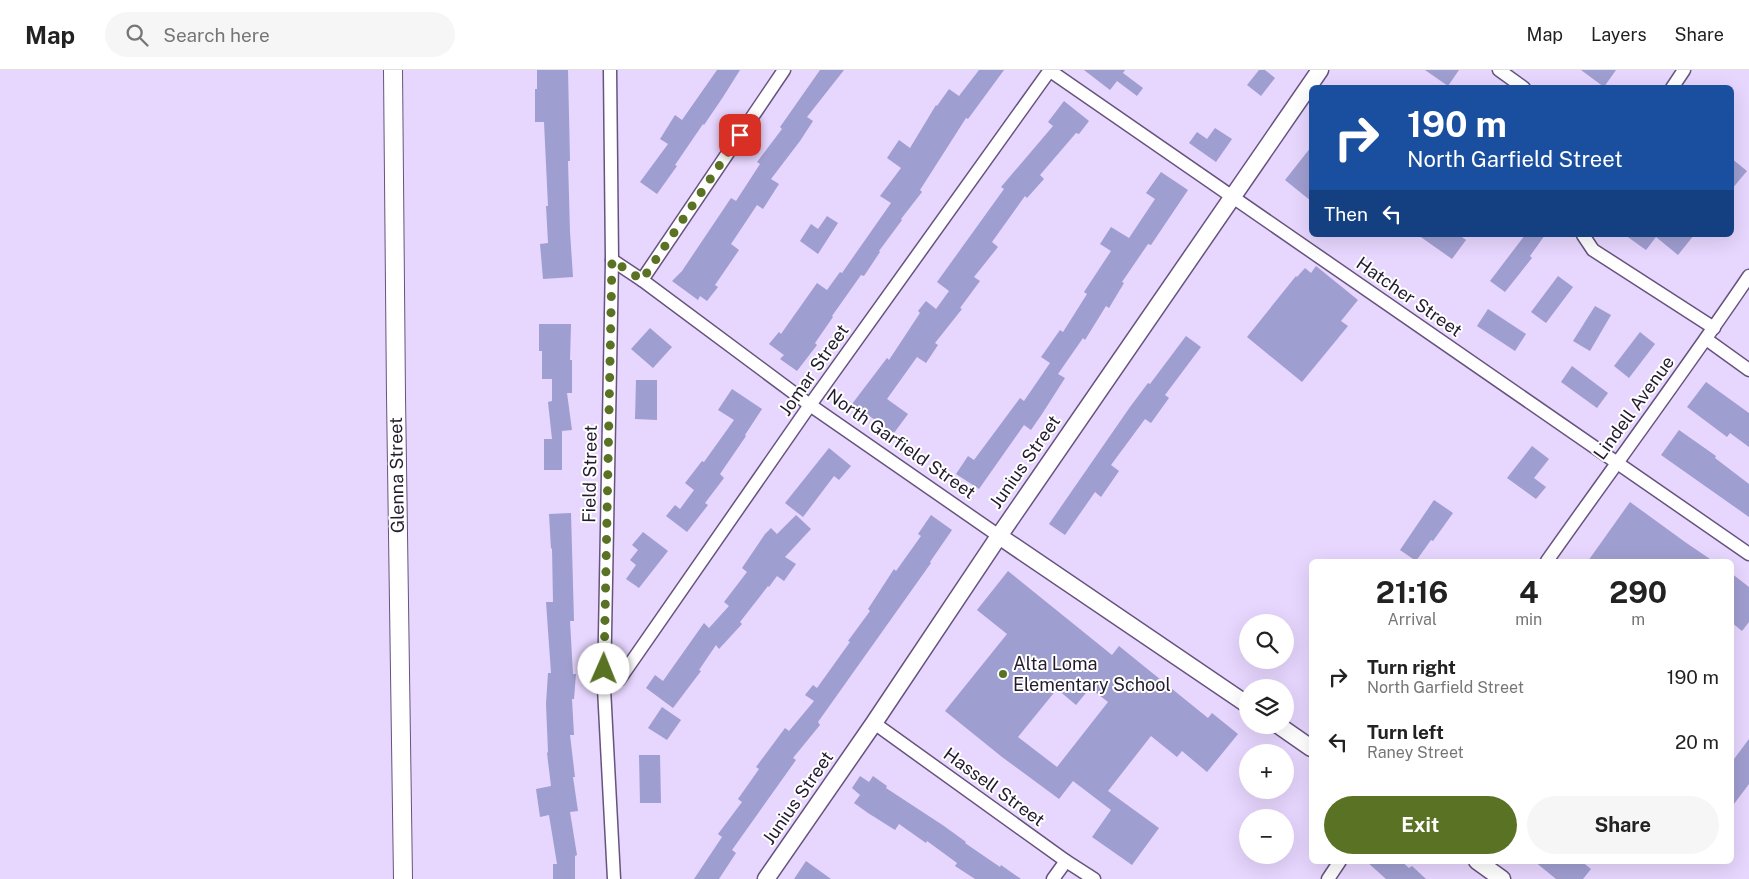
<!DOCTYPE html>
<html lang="en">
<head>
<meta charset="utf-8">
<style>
	:root { --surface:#fff; --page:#f6f6f6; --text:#222; --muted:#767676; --line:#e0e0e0; --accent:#597223 }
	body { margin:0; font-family:"Public Sans",sans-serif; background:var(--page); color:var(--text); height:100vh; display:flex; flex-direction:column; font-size:19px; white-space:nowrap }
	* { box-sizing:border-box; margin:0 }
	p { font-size:16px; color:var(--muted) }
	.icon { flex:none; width:28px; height:28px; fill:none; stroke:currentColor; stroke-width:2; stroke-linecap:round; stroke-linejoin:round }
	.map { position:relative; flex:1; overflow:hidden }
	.sheet { position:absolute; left:1309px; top:489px; width:425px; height:305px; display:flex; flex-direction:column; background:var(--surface); border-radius:8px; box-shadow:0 5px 20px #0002 }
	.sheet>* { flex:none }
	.hud { position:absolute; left:1309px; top:15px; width:425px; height:152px; border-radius:8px; box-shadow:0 5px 20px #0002; background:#1a4fa0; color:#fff; overflow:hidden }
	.buttons { position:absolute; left:1239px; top:544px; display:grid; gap:10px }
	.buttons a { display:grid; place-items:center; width:55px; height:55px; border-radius:50%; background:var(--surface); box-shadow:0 5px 20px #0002; font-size:25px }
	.pin { position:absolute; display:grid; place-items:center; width:42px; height:42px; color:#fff; margin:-21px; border-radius:10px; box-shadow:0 2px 8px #0006 }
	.me { position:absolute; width:55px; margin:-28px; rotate:1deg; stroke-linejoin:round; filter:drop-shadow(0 0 4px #0008) }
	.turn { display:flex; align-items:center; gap:18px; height:105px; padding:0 15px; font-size:22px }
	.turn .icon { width:65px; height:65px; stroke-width:2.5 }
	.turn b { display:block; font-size:35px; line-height:42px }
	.then { display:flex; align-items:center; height:48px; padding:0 15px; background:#0003; gap:10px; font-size:19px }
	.eta { display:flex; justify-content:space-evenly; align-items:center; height:85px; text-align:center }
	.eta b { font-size:30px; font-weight:700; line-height:35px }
	.primary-button { display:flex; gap:10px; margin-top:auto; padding:10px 15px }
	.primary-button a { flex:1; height:58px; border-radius:30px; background:var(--accent); color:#fff; font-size:20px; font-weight:700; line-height:58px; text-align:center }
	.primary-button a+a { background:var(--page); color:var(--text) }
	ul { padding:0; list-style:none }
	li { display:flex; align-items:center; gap:15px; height:65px; padding:0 15px }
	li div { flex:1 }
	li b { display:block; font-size:19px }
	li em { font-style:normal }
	header { display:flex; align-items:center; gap:30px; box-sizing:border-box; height:70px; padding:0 25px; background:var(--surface); border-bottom:1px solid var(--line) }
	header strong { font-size:24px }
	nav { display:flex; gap:28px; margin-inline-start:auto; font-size:18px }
	.search { width:350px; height:45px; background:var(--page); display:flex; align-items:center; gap:12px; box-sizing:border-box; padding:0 18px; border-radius:28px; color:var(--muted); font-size:19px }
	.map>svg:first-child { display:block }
	.building { fill:#9f9ed0; fill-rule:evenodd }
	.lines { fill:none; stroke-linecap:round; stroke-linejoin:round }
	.minor-casing { stroke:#67537f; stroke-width:15 }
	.tertiary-casing { stroke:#67537f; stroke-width:19 }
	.secondary-casing { stroke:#67537f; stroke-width:20 }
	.minor { stroke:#fff; stroke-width:12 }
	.tertiary { stroke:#fff; stroke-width:16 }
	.secondary { stroke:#fff; stroke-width:18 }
	.route { stroke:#597223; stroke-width:9; stroke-dasharray:0 16.2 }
	.poi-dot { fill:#597223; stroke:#fff; stroke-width:2 }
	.labels { text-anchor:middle; stroke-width:4; stroke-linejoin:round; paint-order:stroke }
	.street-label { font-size:18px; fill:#241c2e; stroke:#fff }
	.poi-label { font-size:18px; fill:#241c2e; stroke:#fff; text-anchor:start }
</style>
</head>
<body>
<header>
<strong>Map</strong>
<div class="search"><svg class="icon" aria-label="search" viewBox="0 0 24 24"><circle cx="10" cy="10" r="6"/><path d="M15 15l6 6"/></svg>Search here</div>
<nav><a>Map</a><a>Layers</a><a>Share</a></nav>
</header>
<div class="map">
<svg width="1749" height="809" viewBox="0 0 1749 809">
	<rect width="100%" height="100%" fill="#e7d6fe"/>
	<g class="building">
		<polygon points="537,0 568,0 570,91 568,91 570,162 573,207 543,209 540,174 548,173 546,136 548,136 544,52 535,52 535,19 537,19"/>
		<polygon points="717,0 740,0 723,27 704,55 703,54 675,95 677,96 657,124 640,112 668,74 660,69 675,45 682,50"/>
		<polygon points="820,0 844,0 807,47 813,51 800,71 771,109 779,114 763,139 757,135 731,174 739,180 715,215 718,217 707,231 700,226 698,230 672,211 682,201 731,128 736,131 760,94 757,92 782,59 780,57"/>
		<polygon points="979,0 1004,0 968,49 966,48 920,120 922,122 901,149 902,150 879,181 880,182 864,206 861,205 832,246 833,247 815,273 817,275 797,301 780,289 784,285 769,274 779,262 781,264 817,213 827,220 840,202 842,203 891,133 880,126 901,98 887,88 899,70 910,78 936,35 937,36 949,19 959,26"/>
		<polygon points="1084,0 1125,0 1123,3 1143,18 1137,26 1117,11 1110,20"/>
		<polygon points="1259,0 1265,0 1275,8 1261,26 1247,15"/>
		<polygon points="1425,0 1459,0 1448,16"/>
		<polygon points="1581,0 1616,0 1604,17"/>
		<polygon points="1064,31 1089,51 1079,64 1076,63 1040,105 1044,109 1027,128 1025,126 992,172 998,177 974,207 980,211 960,238 962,239 935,273 938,275 926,293 917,287 887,329 908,344 894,363 852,334 887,288 889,290 920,243 918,241 926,231 936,239 949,221 937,212 1004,119 1001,117 1053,56 1048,52"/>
		<polygon points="1215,58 1232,69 1216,92 1189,73 1197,62 1207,69"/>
		<polygon points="1311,77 1311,131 1285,110"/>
		<polygon points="1731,88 1747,101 1731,120"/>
		<polygon points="1161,102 1188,120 1151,175 1148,174 1122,212 1124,213 1109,238 1106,236 1085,270 1083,268 1058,304 1065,308 1042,344 1031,360 1024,355 979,419 956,404 968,386 974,390 1020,328 1024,331 1050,293 1041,287 1060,260 1063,262 1087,224 1084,222 1111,181 1100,174 1111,157 1129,168 1155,129 1146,123"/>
		<polygon points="827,146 838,153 818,184 800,171 811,154 818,159"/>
		<polygon points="1418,165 1459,165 1466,170 1452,189"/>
		<polygon points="1525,165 1545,165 1530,186 1532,188 1505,222 1490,211"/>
		<polygon points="1625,165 1694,165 1678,185 1656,167 1646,180"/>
		<polygon points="1316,196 1358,230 1341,251 1348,256 1302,312 1247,267 1296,206 1297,207 1305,198 1311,203"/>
		<polygon points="1558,206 1573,217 1546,253 1531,242"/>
		<polygon points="1595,236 1611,245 1590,281 1573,271"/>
		<polygon points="1488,239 1526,264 1515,281 1477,256"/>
		<polygon points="539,254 571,254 570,290 572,290 572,323 567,323 572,360 562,361 562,400 544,400 544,369 552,369 548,332 552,331 552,309 542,309 542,281 539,281"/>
		<polygon points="650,258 672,277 653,298 631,279"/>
		<polygon points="1640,262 1655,274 1629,308 1614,296"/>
		<polygon points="1186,266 1201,277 1165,325 1169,328 1151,353 1145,349 1111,395 1119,401 1101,427 1095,422 1065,465 1049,454 1130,337 1148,313 1150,314"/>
		<polygon points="1572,296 1608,323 1597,338 1561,312"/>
		<polygon points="636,310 657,310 657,350 635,349"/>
		<polygon points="1706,312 1749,343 1749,377 1730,363 1727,367 1687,337"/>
		<polygon points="732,319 762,339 745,365 746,366 720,404 724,408 705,433 708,435 687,462 666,446 675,435 680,439 694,420 685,413 702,391 704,392 734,350 718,340"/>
		<polygon points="1679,360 1716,386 1715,388 1749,414 1749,447 1661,385"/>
		<polygon points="1532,376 1549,389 1534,408 1546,417 1536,429 1507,408"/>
		<polygon points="829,378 851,396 839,410 834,406 803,447 785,433"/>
		<polygon points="1434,430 1453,443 1433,471 1431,470 1416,491 1400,480"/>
		<polygon points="1630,432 1685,472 1713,491 1588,491"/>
		<polygon points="571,443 574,551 570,551 573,604 576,604 574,629 572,629 574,665 570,665 575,707 573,707 578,741 570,742 577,785 575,786 575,809 553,809 553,794 557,794 549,745 540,747 536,719 551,716 547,683 548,682 546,634 548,603 551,603 546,532 553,532 552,478 551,479 549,444"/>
		<polygon points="796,445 811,459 785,487 796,494 784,511 777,506 769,517 768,516 740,552 742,554 719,579 716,575 699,600 701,601 673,638 646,618 655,605 663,611 704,553 709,558 729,536 724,532 747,502 742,498 765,464 771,458 777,464"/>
		<polygon points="931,445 952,460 930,492 931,493 818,652 820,655 793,688 796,690 732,780 736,783 719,809 694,809 722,767 718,764 742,732 738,729 759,699 756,697 785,658 789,661 814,631 805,625 813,615 817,618 850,572 848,571 870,541 868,539 894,499 896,501 921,466 918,464"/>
		<polygon points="643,462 668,481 639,518 626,509 636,495 630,490 638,480 632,475"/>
		<path d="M1008 501 1112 585 1119 576 1208 648 1212 643 1238 664 1207 702 1182 681 1177 687 1151 666 1108 721 1159 758 1132 795 1092 767 1111 740 1073 711 1059 729 1002 687 945 641 1007 564 977 540ZM1090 618 1108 632 1057 697 1018 667 1057 619 1076 635Z"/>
		<polygon points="1731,503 1749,517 1749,552 1742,561 1731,552"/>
		<polygon points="662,637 681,650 667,670 648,658"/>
		<polygon points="1749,669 1749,714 1731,738 1731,693"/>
		<polygon points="639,685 660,685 661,733 640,733"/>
		<polygon points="860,706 869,712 873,706 887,716 886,718 944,756 966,772 965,773 1000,797 1001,795 1021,809 975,809 955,796 957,793 927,771 926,773 899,754 895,760 868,743 854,733 860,725 852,718"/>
		<polygon points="806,791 831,809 794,809"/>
		<polygon points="1366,791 1401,791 1409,798 1412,796 1426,809 1386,809"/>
		<polygon points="1534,791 1581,791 1591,799 1583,809 1556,809"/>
	</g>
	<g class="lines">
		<defs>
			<g id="minor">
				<polyline points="610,0 612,190 604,618 614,809"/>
				<polyline points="1049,0 1749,484"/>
				<polyline points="1499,0 1524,18"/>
				<polyline points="1672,18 1684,0"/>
				<polyline points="1583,165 1593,180 1714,258"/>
				<polyline points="612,190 642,210 810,335 999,466"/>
				<polyline points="642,210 784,0"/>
				<polyline points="1706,269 1749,300"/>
				<path d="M1547 491C1614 396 1684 302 1749 206"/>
				<polyline points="604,618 619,610 810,335 1050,0"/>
				<polyline points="874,653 1066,791 1094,809"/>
				<polyline points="1053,809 1066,791"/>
				<polyline points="1328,809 1340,791"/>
			</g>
			<g id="tertiary">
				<polyline points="999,466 1248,635"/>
				<polyline points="1278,655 1311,678"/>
				<polyline points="1477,791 1502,809"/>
				<polyline points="766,809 874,653 999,466 1320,0"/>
			</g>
			<polyline id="secondary" points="393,0 396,326 403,809"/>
		</defs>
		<use href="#minor" class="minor-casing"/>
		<use href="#tertiary" class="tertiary-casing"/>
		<use href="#secondary" class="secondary-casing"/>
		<use href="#minor" class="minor"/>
		<use href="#tertiary" class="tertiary"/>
		<use href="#secondary" class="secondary"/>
	</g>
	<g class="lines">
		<polyline class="route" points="604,599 612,190 642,210 740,65"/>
	</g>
	<circle class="poi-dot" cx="1003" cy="604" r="5"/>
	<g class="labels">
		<g class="street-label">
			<text transform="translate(1409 227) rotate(35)" y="6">Hatcher Street</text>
			<text transform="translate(814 300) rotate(-55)" y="6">Jomar Street</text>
			<text transform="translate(1634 338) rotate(-54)" y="6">Lindell Avenue</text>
			<text transform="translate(901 374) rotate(35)" y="6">North Garfield Street</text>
			<text transform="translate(1025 392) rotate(-55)" y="6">Junius Street</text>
			<text transform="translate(590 404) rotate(-89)" y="6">Field Street</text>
			<text transform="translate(397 405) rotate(-91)" y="6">Glenna Street</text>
			<text transform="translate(994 717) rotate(36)" y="6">Hassell Street</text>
			<text transform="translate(798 728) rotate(-55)" y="6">Junius Street</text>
		</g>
		<g class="poi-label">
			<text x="1013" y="600">Alta Loma<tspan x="1013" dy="21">Elementary School</tspan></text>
		</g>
	</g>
</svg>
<div class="buttons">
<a><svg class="icon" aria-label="search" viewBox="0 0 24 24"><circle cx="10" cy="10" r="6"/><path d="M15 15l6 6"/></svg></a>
<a><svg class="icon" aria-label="layers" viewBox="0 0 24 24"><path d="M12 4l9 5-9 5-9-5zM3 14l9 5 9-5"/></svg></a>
<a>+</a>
<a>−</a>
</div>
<div class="pin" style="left:740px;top:65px;background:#d93025"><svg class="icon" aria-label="arrive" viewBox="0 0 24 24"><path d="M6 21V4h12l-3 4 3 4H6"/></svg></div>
<svg class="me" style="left:604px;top:599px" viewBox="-20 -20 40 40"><circle r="19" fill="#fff"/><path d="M0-13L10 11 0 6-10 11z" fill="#597223"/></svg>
<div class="hud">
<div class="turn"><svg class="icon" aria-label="right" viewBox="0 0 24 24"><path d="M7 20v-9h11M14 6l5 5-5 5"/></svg><div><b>190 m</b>North Garfield Street</div></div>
<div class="then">Then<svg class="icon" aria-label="left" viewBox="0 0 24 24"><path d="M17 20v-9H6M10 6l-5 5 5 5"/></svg></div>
</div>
<section class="sheet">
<div class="eta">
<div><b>21:16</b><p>Arrival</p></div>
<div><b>4</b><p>min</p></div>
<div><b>290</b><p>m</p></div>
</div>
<ul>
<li><svg class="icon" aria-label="right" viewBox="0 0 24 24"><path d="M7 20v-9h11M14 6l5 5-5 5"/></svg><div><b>Turn right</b><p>North Garfield Street</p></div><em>190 m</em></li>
<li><svg class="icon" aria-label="left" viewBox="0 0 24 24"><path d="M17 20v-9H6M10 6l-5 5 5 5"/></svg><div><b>Turn left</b><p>Raney Street</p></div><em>20 m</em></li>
</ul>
<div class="primary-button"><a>Exit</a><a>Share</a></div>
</section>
</div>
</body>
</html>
